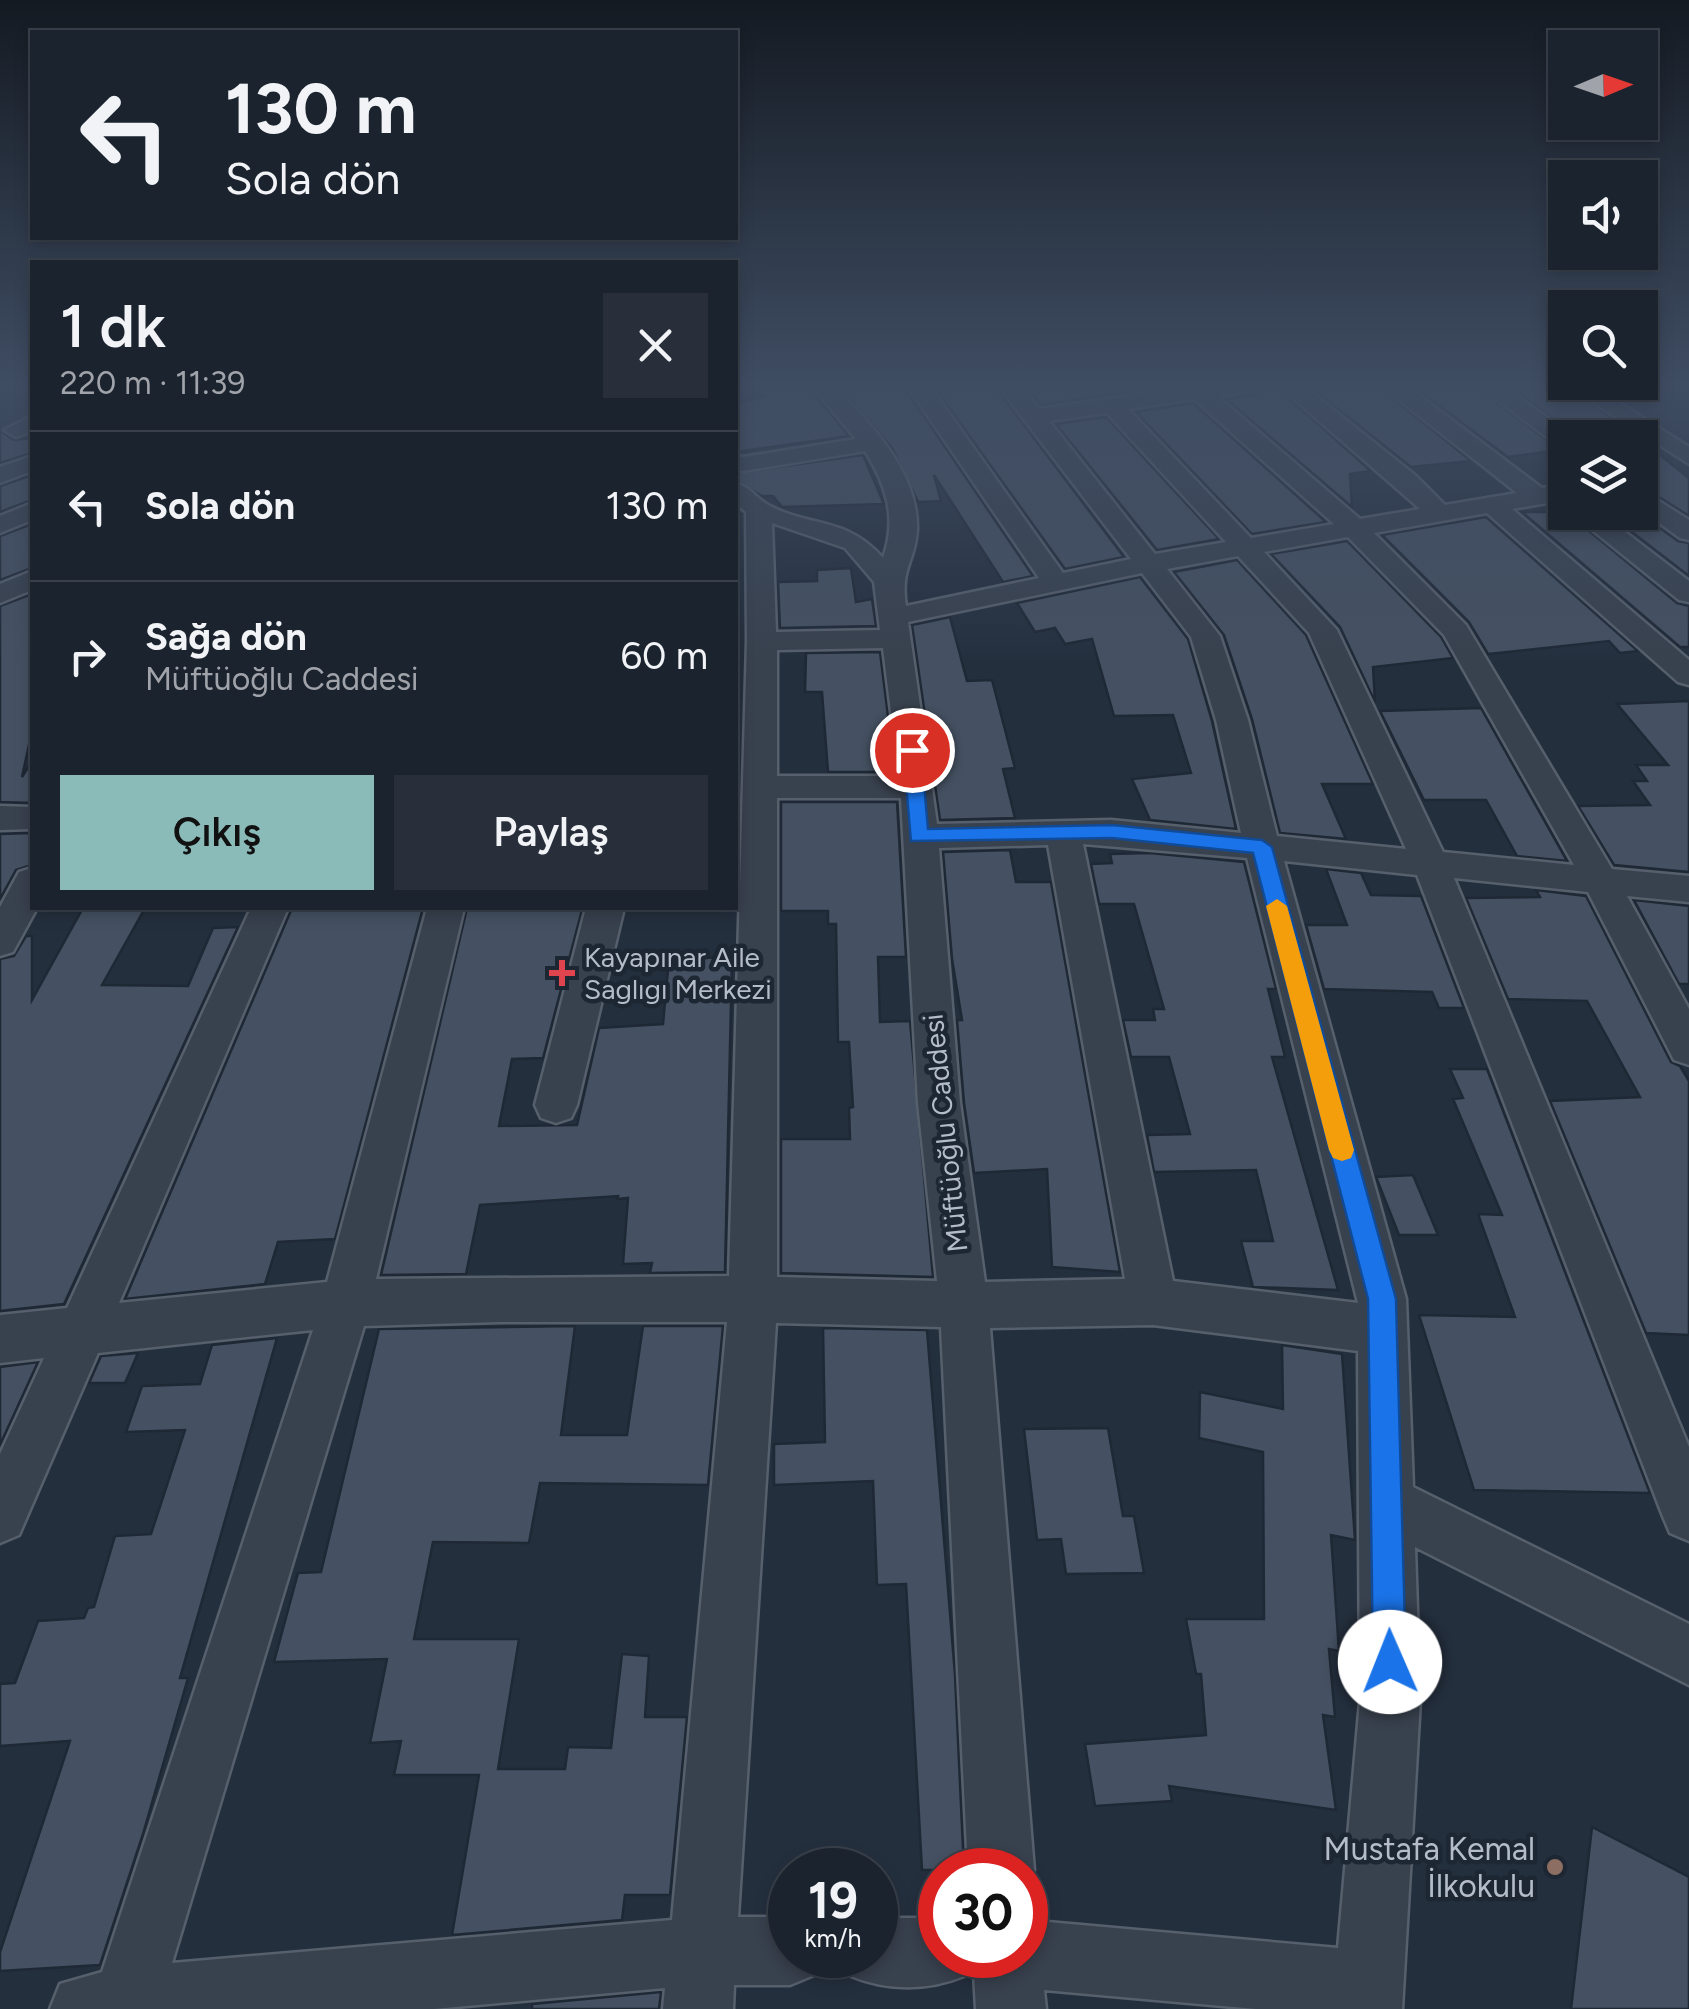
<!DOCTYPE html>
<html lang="tr">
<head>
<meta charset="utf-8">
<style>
	:root { --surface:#1b232e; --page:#282f3a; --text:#f1f3f6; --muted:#a0a4aa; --line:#39404a; --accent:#8bbbb9 }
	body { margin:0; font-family:Figtree,sans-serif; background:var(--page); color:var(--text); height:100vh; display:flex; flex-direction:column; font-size:38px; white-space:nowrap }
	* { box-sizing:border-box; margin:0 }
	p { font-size:32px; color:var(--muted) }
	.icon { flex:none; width:55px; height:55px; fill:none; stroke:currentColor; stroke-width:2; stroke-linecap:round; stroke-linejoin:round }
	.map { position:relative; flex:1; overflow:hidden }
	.side { position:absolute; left:30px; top:260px; width:708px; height:650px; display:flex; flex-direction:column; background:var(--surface); border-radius:0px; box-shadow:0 5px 15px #0003,0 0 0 2px var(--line) }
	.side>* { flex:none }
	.hud { position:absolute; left:30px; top:30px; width:708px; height:210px; border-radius:0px; box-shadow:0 5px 15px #0003,0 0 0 2px var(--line); background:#1b232e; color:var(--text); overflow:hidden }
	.needle { width:65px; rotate:88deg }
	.fabs { position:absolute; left:1548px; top:30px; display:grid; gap:20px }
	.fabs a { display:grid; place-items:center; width:110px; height:110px; border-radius:0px; background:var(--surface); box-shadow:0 5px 15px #0003,0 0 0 2px var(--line); font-size:50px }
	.speed { position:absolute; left:768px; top:1848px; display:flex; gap:20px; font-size:50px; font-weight:700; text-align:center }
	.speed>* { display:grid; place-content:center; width:130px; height:130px; border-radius:50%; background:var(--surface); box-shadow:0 5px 15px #0003,0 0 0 2px var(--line); line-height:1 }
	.speed small { font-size:25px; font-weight:400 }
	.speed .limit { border:15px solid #d22; background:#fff; color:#111 }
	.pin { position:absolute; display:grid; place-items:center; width:85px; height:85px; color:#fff; margin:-42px; border:5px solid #fff; border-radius:50%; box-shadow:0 2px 10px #0007 }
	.me { position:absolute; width:110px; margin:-55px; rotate:359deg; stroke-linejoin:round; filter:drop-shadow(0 0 8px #0008) }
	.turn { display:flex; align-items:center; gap:35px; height:210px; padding:0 30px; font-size:45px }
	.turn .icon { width:130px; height:130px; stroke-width:2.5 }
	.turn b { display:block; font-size:70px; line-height:85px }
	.round { display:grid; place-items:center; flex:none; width:105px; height:105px; border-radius:0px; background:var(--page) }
	.summary { display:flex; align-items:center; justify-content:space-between; height:170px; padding:0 30px }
	h1 { font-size:60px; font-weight:600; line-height:75px }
	.cta { display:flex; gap:20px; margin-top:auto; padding:20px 30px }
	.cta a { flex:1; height:115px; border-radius:0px; background:var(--accent); color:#111; font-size:40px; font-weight:600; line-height:115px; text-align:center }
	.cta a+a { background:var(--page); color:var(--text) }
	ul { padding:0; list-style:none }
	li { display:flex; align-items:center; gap:30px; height:150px; padding:0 30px; border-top:2px solid var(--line) }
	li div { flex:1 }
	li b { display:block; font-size:38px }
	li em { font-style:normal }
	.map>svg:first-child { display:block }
	.building { fill:#455162; stroke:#1f2835; stroke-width:2.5 }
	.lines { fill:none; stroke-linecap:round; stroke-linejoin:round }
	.minor-casing { stroke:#565f6c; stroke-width:5 }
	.minor { fill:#38414e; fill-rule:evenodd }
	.route { fill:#1a73e8; stroke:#114b97; stroke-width:2.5 }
	.slow { fill:#f59e0b }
	.health-dot { fill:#e0444e; stroke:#1d2633; stroke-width:4 }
	.education-dot { fill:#8d6e63; stroke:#1d2633; stroke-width:4 }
	.labels { text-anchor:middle; stroke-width:9; stroke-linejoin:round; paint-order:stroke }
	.poi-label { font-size:28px; fill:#b4bcc9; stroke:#1d2633; text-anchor:start }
	.street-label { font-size:28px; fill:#b4bcc9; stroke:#1d2633 }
	.near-poi-label { font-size:32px; fill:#b4bcc9; stroke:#1d2633; text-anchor:end }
</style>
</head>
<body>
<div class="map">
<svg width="1689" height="2009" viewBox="0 0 1689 2009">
	<rect width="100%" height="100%" fill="#242f3e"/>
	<g class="building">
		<polygon points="751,384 806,384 849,436 735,452 735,404 765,396"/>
		<polygon points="838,384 902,384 1033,576 1003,582 934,475 941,501 918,502 892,448"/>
		<polygon points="932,384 993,384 1124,557 1065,569"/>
		<polygon points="1024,384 1158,384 1158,388 1041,405"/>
		<polygon points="1273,384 1371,471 1350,474 1352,507 1226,399 1256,395 1265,385"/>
		<polygon points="1307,384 1375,384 1471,461 1411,467"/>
		<polygon points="1410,384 1472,384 1560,450 1508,457"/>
		<polygon points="1507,384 1561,384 1641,438 1579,438"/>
		<polygon points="1193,403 1326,522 1252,534 1136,412"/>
		<polygon points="1106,417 1219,539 1157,550 1056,424"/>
		<polygon points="0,431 14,440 32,438 32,453 0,463"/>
		<polygon points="1640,439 1689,478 1689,516 1640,485"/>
		<polygon points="863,455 884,504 782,507 773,496 762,496 735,480 735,473"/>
		<polygon points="32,475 32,500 0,512 0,486"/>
		<polygon points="1522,512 1566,512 1677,603 1689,606 1689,647 1680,647"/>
		<polygon points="1606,512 1638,512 1678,541 1689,543 1689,576"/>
		<polygon points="1486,517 1638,651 1620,653 1609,641 1488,654 1469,622 1382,535"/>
		<polygon points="32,524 32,568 0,580 0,536"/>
		<polygon points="1347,541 1441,637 1453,658 1373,667 1375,702 1340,627 1271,554"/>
		<polygon points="1237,560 1306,635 1373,784 1322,784 1346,839 1280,833 1252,719 1224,635 1174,572"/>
		<polygon points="851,568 856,602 872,599 876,626 780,628 778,582 817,581 817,570"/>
		<polygon points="1140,577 1188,639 1212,721 1236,829 1150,820 1132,779 1191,773 1173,715 1114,716 1092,639 1065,644 1055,628 1035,632 1017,603"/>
		<polygon points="32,594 32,731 22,777 32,761 32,803 0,802 0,606"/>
		<polygon points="950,617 967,681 992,680 1015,768 1003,769 1015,818 940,820 912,625"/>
		<polygon points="880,652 895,772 828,772 822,692 805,692 806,653"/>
		<polygon points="1689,701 1689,872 1614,865 1578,806 1650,805 1633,781 1647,781 1636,765 1668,765 1617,704"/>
		<polygon points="1481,708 1567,861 1517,856 1486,800 1424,800 1380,711"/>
		<polygon points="781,802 897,802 906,957 878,957 880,1022 910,1021 933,1277 781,1273 781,1139 850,1139 849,1108 853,1107 849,1042 838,1042 836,924 828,924 828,911 781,911"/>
		<polygon points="32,833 32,865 16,870 0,899 0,834"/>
		<polygon points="1010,850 1016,882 1051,882 1120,1272 1052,1267 1047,1169 974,1173 964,1103 957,1020 962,1020 952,959 943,852"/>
		<polygon points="1150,853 1244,862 1276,989 1268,989 1285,1057 1272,1057 1338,1290 1253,1287 1241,1241 1273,1241 1256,1170 1154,1172 1147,1135 1190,1134 1169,1057 1131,1057 1123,1020 1155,1020 1153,1009 1164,1009 1134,904 1099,904 1091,864 1112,863 1110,854"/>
		<polygon points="1326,869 1361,873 1371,895 1421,896 1464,1008 1439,1008 1432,992 1324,989 1306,925 1347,925"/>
		<polygon points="1536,890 1586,896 1671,1062 1680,1066 1689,1081 1689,1335 1646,1333 1550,1101 1640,1097 1587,1001 1508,999 1466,898 1540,897"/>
		<polygon points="1634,900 1689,906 1689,984 1679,984"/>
		<polygon points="83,908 145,908 102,985 188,986 213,928 238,927 64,1304 0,1311 0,959 14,956 26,936 32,936 32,1000"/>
		<polygon points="292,908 423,908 335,1239 278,1242 265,1284 125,1299"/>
		<polygon points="467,908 582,910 543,1058 512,1059 499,1126 577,1125 599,1028 663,1024 669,959 732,957 725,1272 650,1273 652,1263 623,1264 628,1198 617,1199 618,1196 480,1205 466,1274 381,1275"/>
		<polygon points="1450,1069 1487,1069 1650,1493 1474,1490 1419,1315 1515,1317 1478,1214 1502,1215 1453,1099 1463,1098"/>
		<polygon points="1413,1175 1438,1235 1399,1235 1376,1177"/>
		<polygon points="575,1326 561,1435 627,1435 643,1326 723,1326 708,1485 540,1483 529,1543 433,1542 414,1639 519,1639 498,1769 565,1769 568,1747 611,1748 622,1654 649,1656 645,1717 687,1717 670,1895 625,1895 622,1920 452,1935 479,1775 394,1775 401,1741 370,1743 387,1659 274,1662 298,1573 321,1572 379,1329"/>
		<polygon points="823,1328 927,1330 955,1675 964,1870 922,1870 906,1584 877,1585 873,1481 774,1485 774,1444 825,1442"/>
		<polygon points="277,1338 180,1678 188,1678 143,1834 100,1965 0,1971 0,1952 70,1741 0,1746 0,1684 15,1683 38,1621 84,1618 88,1608 94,1607 115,1536 151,1534 185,1430 126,1432 142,1386 200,1384 212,1345"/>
		<polygon points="1282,1345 1342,1354 1355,1540 1331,1535 1339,1651 1329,1649 1335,1717 1323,1715 1336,1810 1169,1786 1172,1801 1095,1806 1085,1744 1206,1735 1201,1674 1196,1674 1186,1619 1264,1619 1263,1452 1199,1438 1200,1392 1283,1409"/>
		<polygon points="138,1353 125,1383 89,1383 101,1356"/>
		<polygon points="38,1362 0,1445 0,1367"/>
		<polygon points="1108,1428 1123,1516 1134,1516 1144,1573 1066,1574 1061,1539 1037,1540 1024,1429"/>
		<polygon points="1592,1827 1689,1877 1689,2009 1571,2009"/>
		<polygon points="661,1992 659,2009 532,2009 532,2004"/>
	</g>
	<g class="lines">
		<defs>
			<g id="minor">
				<polygon points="735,384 748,384 735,391"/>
				<path d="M810 384H833C869 423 919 471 917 530 915 562 900 568 906 606L1039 578 906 384H928L1063 573 1131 559 997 384H1019L1039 409 1182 388 1179 384H1262L1259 389 1217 396 1360 519 1420 509 1277 384H1301L1416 476 1445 505 1517 493 1379 384H1404L1542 488 1565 484V500L1512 509 1689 660V685L1678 682 1487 513 1374 533 1466 625 1612 869 1689 876V902L1627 896 1689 1009V1065L1674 1060 1588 892 1454 878 1689 1447V1541L1670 1533 1662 1514 1417 875 1284 861 1406 1299 1413 1487 1689 1624V1685L1415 1547 1420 1701 1402 2009H1256L1044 1990 1046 2009H976L973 1955H1025V1920L1338 1948 1360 1701 1358 1351 1153 1325 990 1328 1034 1870 1025 1891V1870H968L941 1327 776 1323 738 1917H790V1955H822L814 1975 790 1985H734L733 2009H663L665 1988 434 2009H50L60 1984 102 1972 313 1330 98 1353 19 1535 0 1543V1454L44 1358 0 1363V1315L67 1308 251 908H288L119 1303 327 1282 427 908H464L376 1279 729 1276 747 641 746 512 735 503V483C749 486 756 498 768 505 811 528 846 516 883 558 897 519 887 486 865 451L743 471 735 469V455L743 457 856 439ZM1194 399 1334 524 1251 538 1128 409ZM1107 413 1226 542 1155 554 1049 421ZM772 523 845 548 874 582 880 630 776 632ZM1348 537 1444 635 1574 865 1443 852 1337 630 1264 552ZM1238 556 1309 633 1406 849 1277 836 1248 720 1220 636 1167 569ZM1142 573 1191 637 1216 720 1241 833 1111 820 937 824 908 622ZM883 648 899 776H777V650ZM777 798H901L918 1103 937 1281 777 1277ZM1083 844 1247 858 1358 1303 1173 1281ZM1048 845 1125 1279 985 1282 960 1103 939 848ZM500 1322H727L672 1920 172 1963 364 1326Z"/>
				<polygon points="1476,384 1501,384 1575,438 1565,438 1565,447 1557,445"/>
				<polygon points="1564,384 1590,384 1689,447 1689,464"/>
				<polygon points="32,416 32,431 16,437 4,430"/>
				<polygon points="32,456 32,471 0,483 0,467"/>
				<polygon points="1640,489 1689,520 1689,540 1680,538 1640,509"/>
				<polygon points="32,503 32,520 0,533 0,516"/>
				<polygon points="1570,512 1599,512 1689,581 1689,602 1679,600"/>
				<polygon points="32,571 32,590 0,603 0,584"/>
				<polygon points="0,806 32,807 32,829 0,830"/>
				<polygon points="32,868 32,908 37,908 13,952 0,956 0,907 19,872"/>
				<polygon points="586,908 624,908 577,1105 571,1118 556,1123 541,1118 535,1105"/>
				<path d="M875 1918H940V1955H973L964 1976C928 1991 887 1991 851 1976L842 1955H875Z"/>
			</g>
		</defs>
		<use href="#minor" class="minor-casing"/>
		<use href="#minor" class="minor"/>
	</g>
	<linearGradient id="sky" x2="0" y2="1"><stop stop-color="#141a22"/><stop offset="0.58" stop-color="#3f4d63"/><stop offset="1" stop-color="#3f4d63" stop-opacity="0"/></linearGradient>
	<rect width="1689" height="665" fill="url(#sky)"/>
	<polygon class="route" points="912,744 921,750 928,829 1112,825 1262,840 1272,847 1396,1299 1406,1662 1401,1674 1390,1679 1378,1674 1373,1662 1368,1299 1253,853 1112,838 911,841 903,750"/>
	<polygon class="slow" points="1277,899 1287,906 1354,1150 1351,1158 1342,1161 1333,1158 1329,1150 1266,906"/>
	<path class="health-dot" d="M557 958h10v10h10v10h-10v10h-10v-10h-10v-10h10z"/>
	<circle class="education-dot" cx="1555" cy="1867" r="10"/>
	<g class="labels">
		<g class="poi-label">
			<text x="584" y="967">Kayapınar Aile<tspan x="584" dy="32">Saglıgı Merkezi</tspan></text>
		</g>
		<g class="street-label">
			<text transform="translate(945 1133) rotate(-96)" y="10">Müftüoğlu Caddesi</text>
		</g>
		<g class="near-poi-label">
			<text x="1535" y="1860">Mustafa Kemal<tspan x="1535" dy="37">İlkokulu</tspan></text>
		</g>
	</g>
</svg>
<div class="fabs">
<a><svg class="needle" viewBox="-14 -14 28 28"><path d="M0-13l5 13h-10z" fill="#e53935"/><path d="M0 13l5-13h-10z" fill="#a0a4aa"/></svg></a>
<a><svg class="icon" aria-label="sound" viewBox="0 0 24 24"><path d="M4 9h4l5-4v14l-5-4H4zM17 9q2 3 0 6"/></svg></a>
<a><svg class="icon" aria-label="search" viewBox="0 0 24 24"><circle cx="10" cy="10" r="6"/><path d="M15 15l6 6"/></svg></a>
<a><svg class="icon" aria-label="layers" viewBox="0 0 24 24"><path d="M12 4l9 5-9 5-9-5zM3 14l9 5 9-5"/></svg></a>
</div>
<div class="speed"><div>19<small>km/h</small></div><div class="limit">30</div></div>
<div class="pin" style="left:912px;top:750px;background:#d93025"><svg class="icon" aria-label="arrive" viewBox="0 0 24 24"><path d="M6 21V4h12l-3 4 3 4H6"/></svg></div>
<svg class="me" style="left:1390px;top:1662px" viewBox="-20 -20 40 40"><circle r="19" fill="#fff"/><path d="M0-13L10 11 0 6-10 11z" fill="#1a73e8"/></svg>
<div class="hud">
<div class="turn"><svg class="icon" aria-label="left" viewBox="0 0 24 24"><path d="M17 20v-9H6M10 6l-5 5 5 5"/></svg><div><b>130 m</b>Sola dön</div></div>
</div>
<section class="side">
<div class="summary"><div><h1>1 dk</h1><p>220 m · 11:39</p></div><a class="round"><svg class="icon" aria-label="close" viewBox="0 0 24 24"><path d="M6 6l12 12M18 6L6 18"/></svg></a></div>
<ul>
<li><svg class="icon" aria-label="left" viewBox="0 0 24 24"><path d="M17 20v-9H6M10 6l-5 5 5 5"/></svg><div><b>Sola dön</b></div><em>130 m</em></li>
<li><svg class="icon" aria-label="right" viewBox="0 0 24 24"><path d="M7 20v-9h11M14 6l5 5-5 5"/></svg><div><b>Sağa dön</b><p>Müftüoğlu Caddesi</p></div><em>60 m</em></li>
</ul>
<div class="cta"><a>Çıkış</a><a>Paylaş</a></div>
</section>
</div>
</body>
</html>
